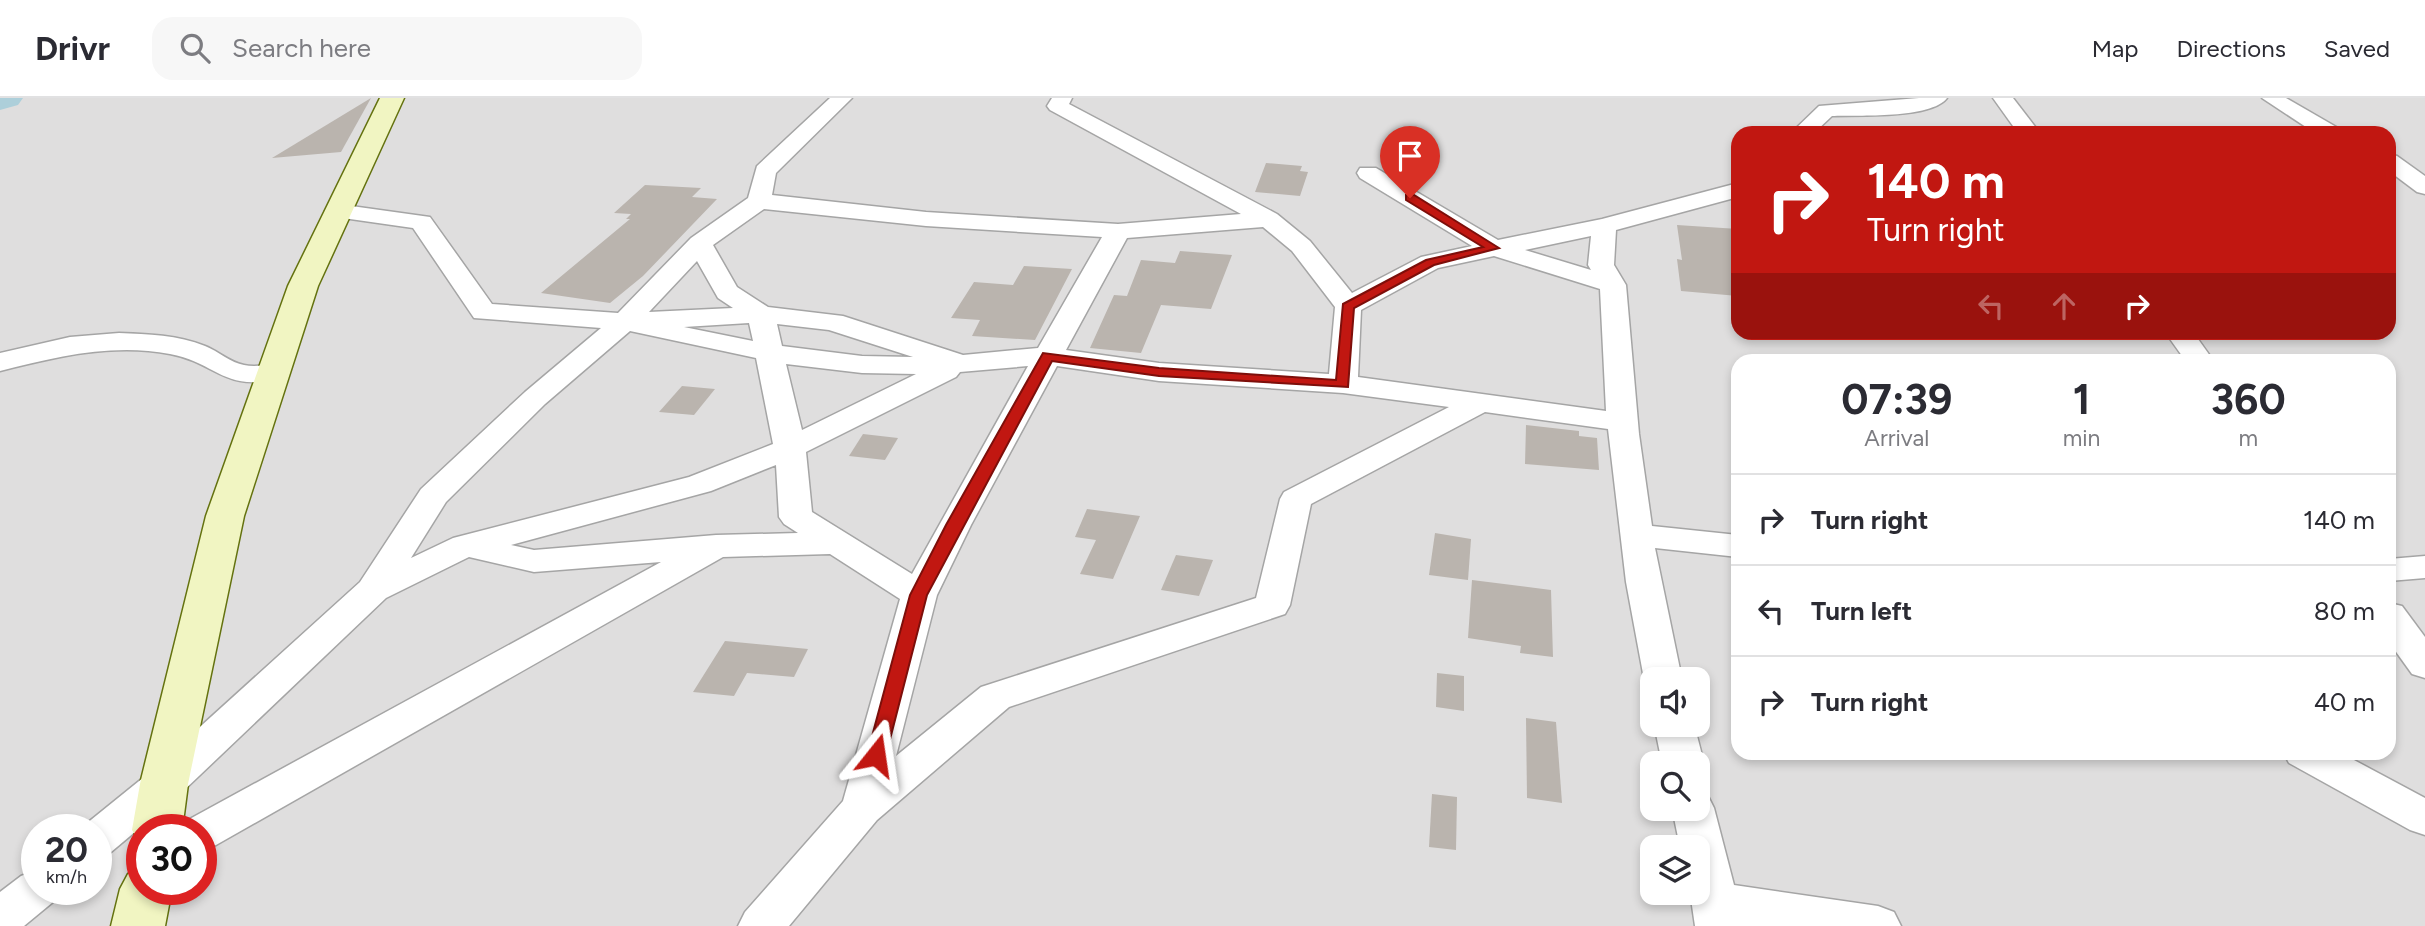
<!DOCTYPE html>
<html lang="en">
<head>
<meta charset="utf-8">
<style>
	:root { --surface:#fff; --page:#f7f7f7; --text:#2b2b33; --muted:#7c7c81; --line:#e1e1e2 }
	body { margin:0; font-family:Figtree,sans-serif; background:var(--page); color:var(--text); height:100vh; display:flex; flex-direction:column; font-size:26px; white-space:nowrap }
	* { box-sizing:border-box; margin:0 }
	p { font-size:23px; color:var(--muted) }
	.icon { flex:none; width:38px; height:38px; fill:none; stroke:currentColor; stroke-width:2; stroke-linecap:round; stroke-linejoin:round }
	.map { position:relative; flex:1; overflow:hidden }
	.details { position:absolute; left:1731px; top:256px; width:665px; height:406px; display:flex; flex-direction:column; background:var(--surface); border-radius:21px; box-shadow:0 4px 10px #0003 }
	.details>* { flex:none }
	.banner { position:absolute; left:1731px; top:28px; width:665px; height:214px; border-radius:21px; box-shadow:0 4px 10px #0003; background:#c11711; color:#fff; overflow:hidden }
	.buttons { position:absolute; left:1640px; top:569px; display:grid; gap:14px }
	.buttons a { display:grid; place-items:center; width:70px; height:70px; border-radius:14px; background:var(--surface); box-shadow:0 4px 10px #0003; font-size:35px }
	.speed { position:absolute; left:21px; top:716px; display:flex; gap:14px; font-size:35px; font-weight:700; text-align:center }
	.speed>* { display:grid; place-content:center; width:91px; height:91px; border-radius:50%; background:var(--surface); box-shadow:0 4px 10px #0003; line-height:1 }
	.speed small { font-size:18px; font-weight:400 }
	.speed .limit { border:10px solid #d22; background:#fff; color:#111 }
	.pin { position:absolute; display:grid; place-items:center; width:60px; height:60px; color:#fff; margin:-72px -30px; border-radius:50% 50% 50% 0; rotate:-45deg; box-shadow:0 0 7px #0007 }
	.pin .icon { rotate:45deg }
	.me { position:absolute; width:77px; margin:-38px; rotate:15deg; stroke-linejoin:round; filter:drop-shadow(0 0 5px #0008) }
	.turn { display:flex; align-items:center; gap:24px; height:147px; padding:0 21px; font-size:32px }
	.turn .icon { width:91px; height:91px; stroke-width:2.5 }
	.turn b { display:block; font-size:49px; line-height:60px }
	.lanes { display:flex; align-items:center; height:66px; padding:0 21px; background:#0003; justify-content:center; gap:35px; direction:ltr }
	.lanes .off { opacity:.35 }
	.eta { display:flex; justify-content:space-evenly; align-items:center; height:119px; text-align:center }
	.eta b { font-size:42px; font-weight:700; line-height:49px }
	ul { padding:0; list-style:none }
	li { display:flex; align-items:center; gap:21px; height:91px; padding:0 21px; border-top:2px solid var(--line) }
	li div { flex:1 }
	li b { display:block; font-size:26px }
	li em { font-style:normal }
	header { display:flex; align-items:center; gap:42px; box-sizing:border-box; height:98px; padding:0 35px; background:var(--surface); border-bottom:2px solid var(--line) }
	header strong { font-size:33px }
	nav { display:flex; gap:38px; margin-inline-start:auto; font-size:24px }
	.search { width:490px; height:63px; background:var(--page); display:flex; align-items:center; gap:18px; box-sizing:border-box; padding:0 24px; border-radius:21px; color:var(--muted); font-size:26px }
	.map>svg:first-child { display:block }
	.residential { fill:#dfdede; fill-rule:evenodd }
	.lines { fill:none; stroke-linecap:round; stroke-linejoin:round }
	.river { fill:#adcfda; fill-rule:evenodd }
	.building { fill:#bab4ae }
	.minor-casing { stroke:#a5a5a5; stroke-width:3 }
	.secondary-casing { stroke:#64720f; stroke-width:3 }
	.minor { fill:#fff; fill-rule:evenodd }
	.secondary { fill:#f1f5c2; fill-rule:evenodd }
	.route { fill:#c11711; stroke:#7d0f0b; stroke-width:2 }
</style>
</head>
<body>
<header>
<strong>Drivr</strong>
<div class="search"><svg class="icon" aria-label="search" viewBox="0 0 24 24"><circle cx="10" cy="10" r="6"/><path d="M15 15l6 6"/></svg>Search here</div>
<nav><a>Map</a><a>Directions</a><a>Saved</a></nav>
</header>
<div class="map">
<svg width="2425" height="828" viewBox="0 0 2425 828">
	<rect width="100%" height="100%" fill="#f1eee9"/>
	<path class="residential" d="M0 0H2425V828H0ZM1738 35H2389V234H1738ZM1738 262H2389V654H1738ZM1652 581H1698V626H1652ZM1652 665H1698V710H1652ZM37 732H96V791H37ZM142 732H201V791H142ZM1652 749H1698V794H1652Z"/>
	<g class="lines">
		<polygon class="river" points="0,0 23,0 18,7 0,12"/>
	</g>
	<g class="building">
		<polygon points="371,0 341,54 272,60"/>
		<polygon points="1266,65 1302,68 1300,73 1308,74 1300,98 1255,94"/>
		<polygon points="645,87 701,90 692,99 717,101 643,178 610,205 541,195 630,121 626,121 631,116 614,115"/>
		<polygon points="1677,127 1738,131 1738,198 1681,193 1677,161 1682,162"/>
		<polygon points="1180,153 1232,157 1211,211 1161,207 1141,255 1090,250 1114,197 1127,198 1141,162 1175,165"/>
		<polygon points="1024,168 1072,171 1035,242 972,238 980,222 951,220 974,184 1013,187"/>
		<polygon points="682,288 715,291 694,317 659,314"/>
		<polygon points="1526,327 1579,333 1579,338 1597,340 1599,372 1525,366"/>
		<polygon points="863,336 898,340 885,362 849,358"/>
		<polygon points="1087,411 1140,418 1113,481 1080,476 1096,442 1075,439"/>
		<polygon points="1435,435 1471,441 1468,482 1429,477"/>
		<polygon points="1176,457 1213,462 1199,498 1161,492"/>
		<polygon points="1472,482 1551,492 1553,559 1520,555 1521,548 1468,540"/>
		<polygon points="725,543 808,551 794,579 747,575 734,598 693,594"/>
		<polygon points="1437,575 1464,578 1464,613 1436,609"/>
		<polygon points="1526,620 1556,624 1562,705 1527,700"/>
		<polygon points="1432,696 1457,699 1456,752 1429,749"/>
	</g>
	<g class="lines">
		<defs>
			<g id="minor">
				<path d="M830 0H852L776 75 772 97 926 114 1118 126 1241 116 1050 12 1047 8 1052 0H1072L1069 6 1277 116 1310 143 1352 195 1421 159 1472 148 1360 80 1357 75 1360 70H1376L1498 142 1602 121 1738 85V99L1616 132 1614 167 1626 187 1639 336 1652 428 1738 437V459L1655 450 1682 581H1652V591L1644 581 1626 484 1608 331 1485 314 1311 406 1290 507 1285 516 1009 609 877 722 789 828H738L745 814 843 703 900 501 830 456 723 459 216 747 201 752V732H181L186 723 661 464 534 474 469 459 386 500 179 697 111 754 96 759V732H80L81 730 149 675 360 484 421 391 525 294 601 230 474 220 413 130 329 118 325 113 329 108 337 106 430 119 492 206 618 215 691 140 748 100 757 68ZM764 111 926 128 1102 139 1038 250 963 257 843 218 768 209 737 189 713 147ZM1263 129 1292 153 1335 209 1329 276 1159 265 1066 252 1127 140ZM1591 138 1588 167 1591 172 1525 152ZM1494 158 1600 191 1606 313 1358 279 1361 212 1438 170ZM697 163 718 200 733 210 649 214ZM749 225 753 243 684 229ZM777 226 829 232 913 259 862 258 782 248ZM630 233 756 260 773 346 689 379 453 440 411 460 446 404 545 306ZM786 266 862 275 916 276 802 332ZM1028 268 912 476 812 414 806 354 956 279 960 274ZM1057 268 1159 283 1343 295 1449 309 1284 394 1280 401 1256 500 981 589 896 658 937 497 971 427ZM776 367 779 419 784 426 798 435 716 437 534 452 511 447 711 393Z"/>
				<path d="M1919 0H1947C1931 21 1858 17 1832 18L1814 35H1791L1819 8Z"/>
				<polygon points="1993,0 2013,0 2040,35 2018,35"/>
				<polygon points="2262,0 2286,0 2338,30 2341,35 2315,35"/>
				<polygon points="2389,56 2397,58 2425,78 2425,96 2417,94 2389,73"/>
				<polygon points="2165,234 2193,234 2213,262 2185,262"/>
				<path d="M119 235C148 236 178 237 205 248 218 253 231 265 244 267 257 270 269 265 282 268L286 274 282 280C223 295 218 265 170 256 112 245 56 259 0 273V255L70 239Z"/>
				<polygon points="2425,458 2425,480 2389,483 2389,461"/>
				<polygon points="2389,505 2402,508 2425,539 2425,580 2412,576 2389,544"/>
				<polygon points="1654,626 1694,626 1704,665 1698,676 1698,665 1662,665"/>
				<polygon points="2283,654 2339,654 2425,700 2425,737 2410,732 2289,665"/>
				<polygon points="1698,695 1708,698 1714,710 1734,787 1878,808 1894,814 1901,828 1695,828 1690,794 1698,794 1698,749 1680,749 1672,710 1698,710"/>
				<polygon points="37,772 37,791 60,791 53,804 24,828 0,828 0,794 21,778"/>
			</g>
			<g id="secondary">
				<polygon points="380,0 404,0 318,188 244,418 188,686 182,732 142,732 142,747 132,732 140,686 206,418 288,188"/>
				<polygon points="142,771 142,791 172,791 165,828 111,828 120,791 128,776"/>
			</g>
		</defs>
		<use href="#minor" class="minor-casing"/>
		<use href="#secondary" class="secondary-casing"/>
		<use href="#minor" class="minor"/>
		<use href="#secondary" class="secondary"/>
	</g>
	<polygon class="route" points="1406,97 1414,97 1499,150 1434,167 1354,210 1348,289 1159,278 1052,263 927,497 886,657 883,662 876,664 869,662 867,657 910,497 946,427 1043,255 1159,270 1336,282 1343,206 1426,162 1483,149 1406,102"/>
</svg>
<div class="buttons">
<a><svg class="icon" aria-label="sound" viewBox="0 0 24 24"><path d="M4 9h4l5-4v14l-5-4H4zM17 9q2 3 0 6"/></svg></a>
<a><svg class="icon" aria-label="search" viewBox="0 0 24 24"><circle cx="10" cy="10" r="6"/><path d="M15 15l6 6"/></svg></a>
<a><svg class="icon" aria-label="layers" viewBox="0 0 24 24"><path d="M12 4l9 5-9 5-9-5zM3 14l9 5 9-5"/></svg></a>
</div>
<div class="speed"><div>20<small>km/h</small></div><div class="limit">30</div></div>
<div class="pin" style="left:1410px;top:100px;background:#d93025"><svg class="icon" aria-label="arrive" viewBox="0 0 24 24"><path d="M6 21V4h12l-3 4 3 4H6"/></svg></div>
<svg class="me" style="left:876px;top:657px" viewBox="-20 -20 40 40"><path d="M0-17L14 15 0 8-14 15z" fill="#c11711" stroke="#fff" stroke-width="4"/></svg>
<div class="banner">
<div class="turn"><svg class="icon" aria-label="right" viewBox="0 0 24 24"><path d="M7 20v-9h11M14 6l5 5-5 5"/></svg><div><b>140 m</b>Turn right</div></div>
<div class="lanes"><svg class="icon off" aria-label="left" viewBox="0 0 24 24"><path d="M17 20v-9H6M10 6l-5 5 5 5"/></svg><svg class="icon off" aria-label="ahead" viewBox="0 0 24 24"><path d="M12 20V5M6 11l6-6 6 6"/></svg><svg class="icon" aria-label="right" viewBox="0 0 24 24"><path d="M7 20v-9h11M14 6l5 5-5 5"/></svg></div>
</div>
<section class="details">
<div class="eta">
<div><b>07:39</b><p>Arrival</p></div>
<div><b>1</b><p>min</p></div>
<div><b>360</b><p>m</p></div>
</div>
<ul>
<li><svg class="icon" aria-label="right" viewBox="0 0 24 24"><path d="M7 20v-9h11M14 6l5 5-5 5"/></svg><div><b>Turn right</b></div><em>140 m</em></li>
<li><svg class="icon" aria-label="left" viewBox="0 0 24 24"><path d="M17 20v-9H6M10 6l-5 5 5 5"/></svg><div><b>Turn left</b></div><em>80 m</em></li>
<li><svg class="icon" aria-label="right" viewBox="0 0 24 24"><path d="M7 20v-9h11M14 6l5 5-5 5"/></svg><div><b>Turn right</b></div><em>40 m</em></li>
</ul>
</section>
</div>
</body>
</html>
